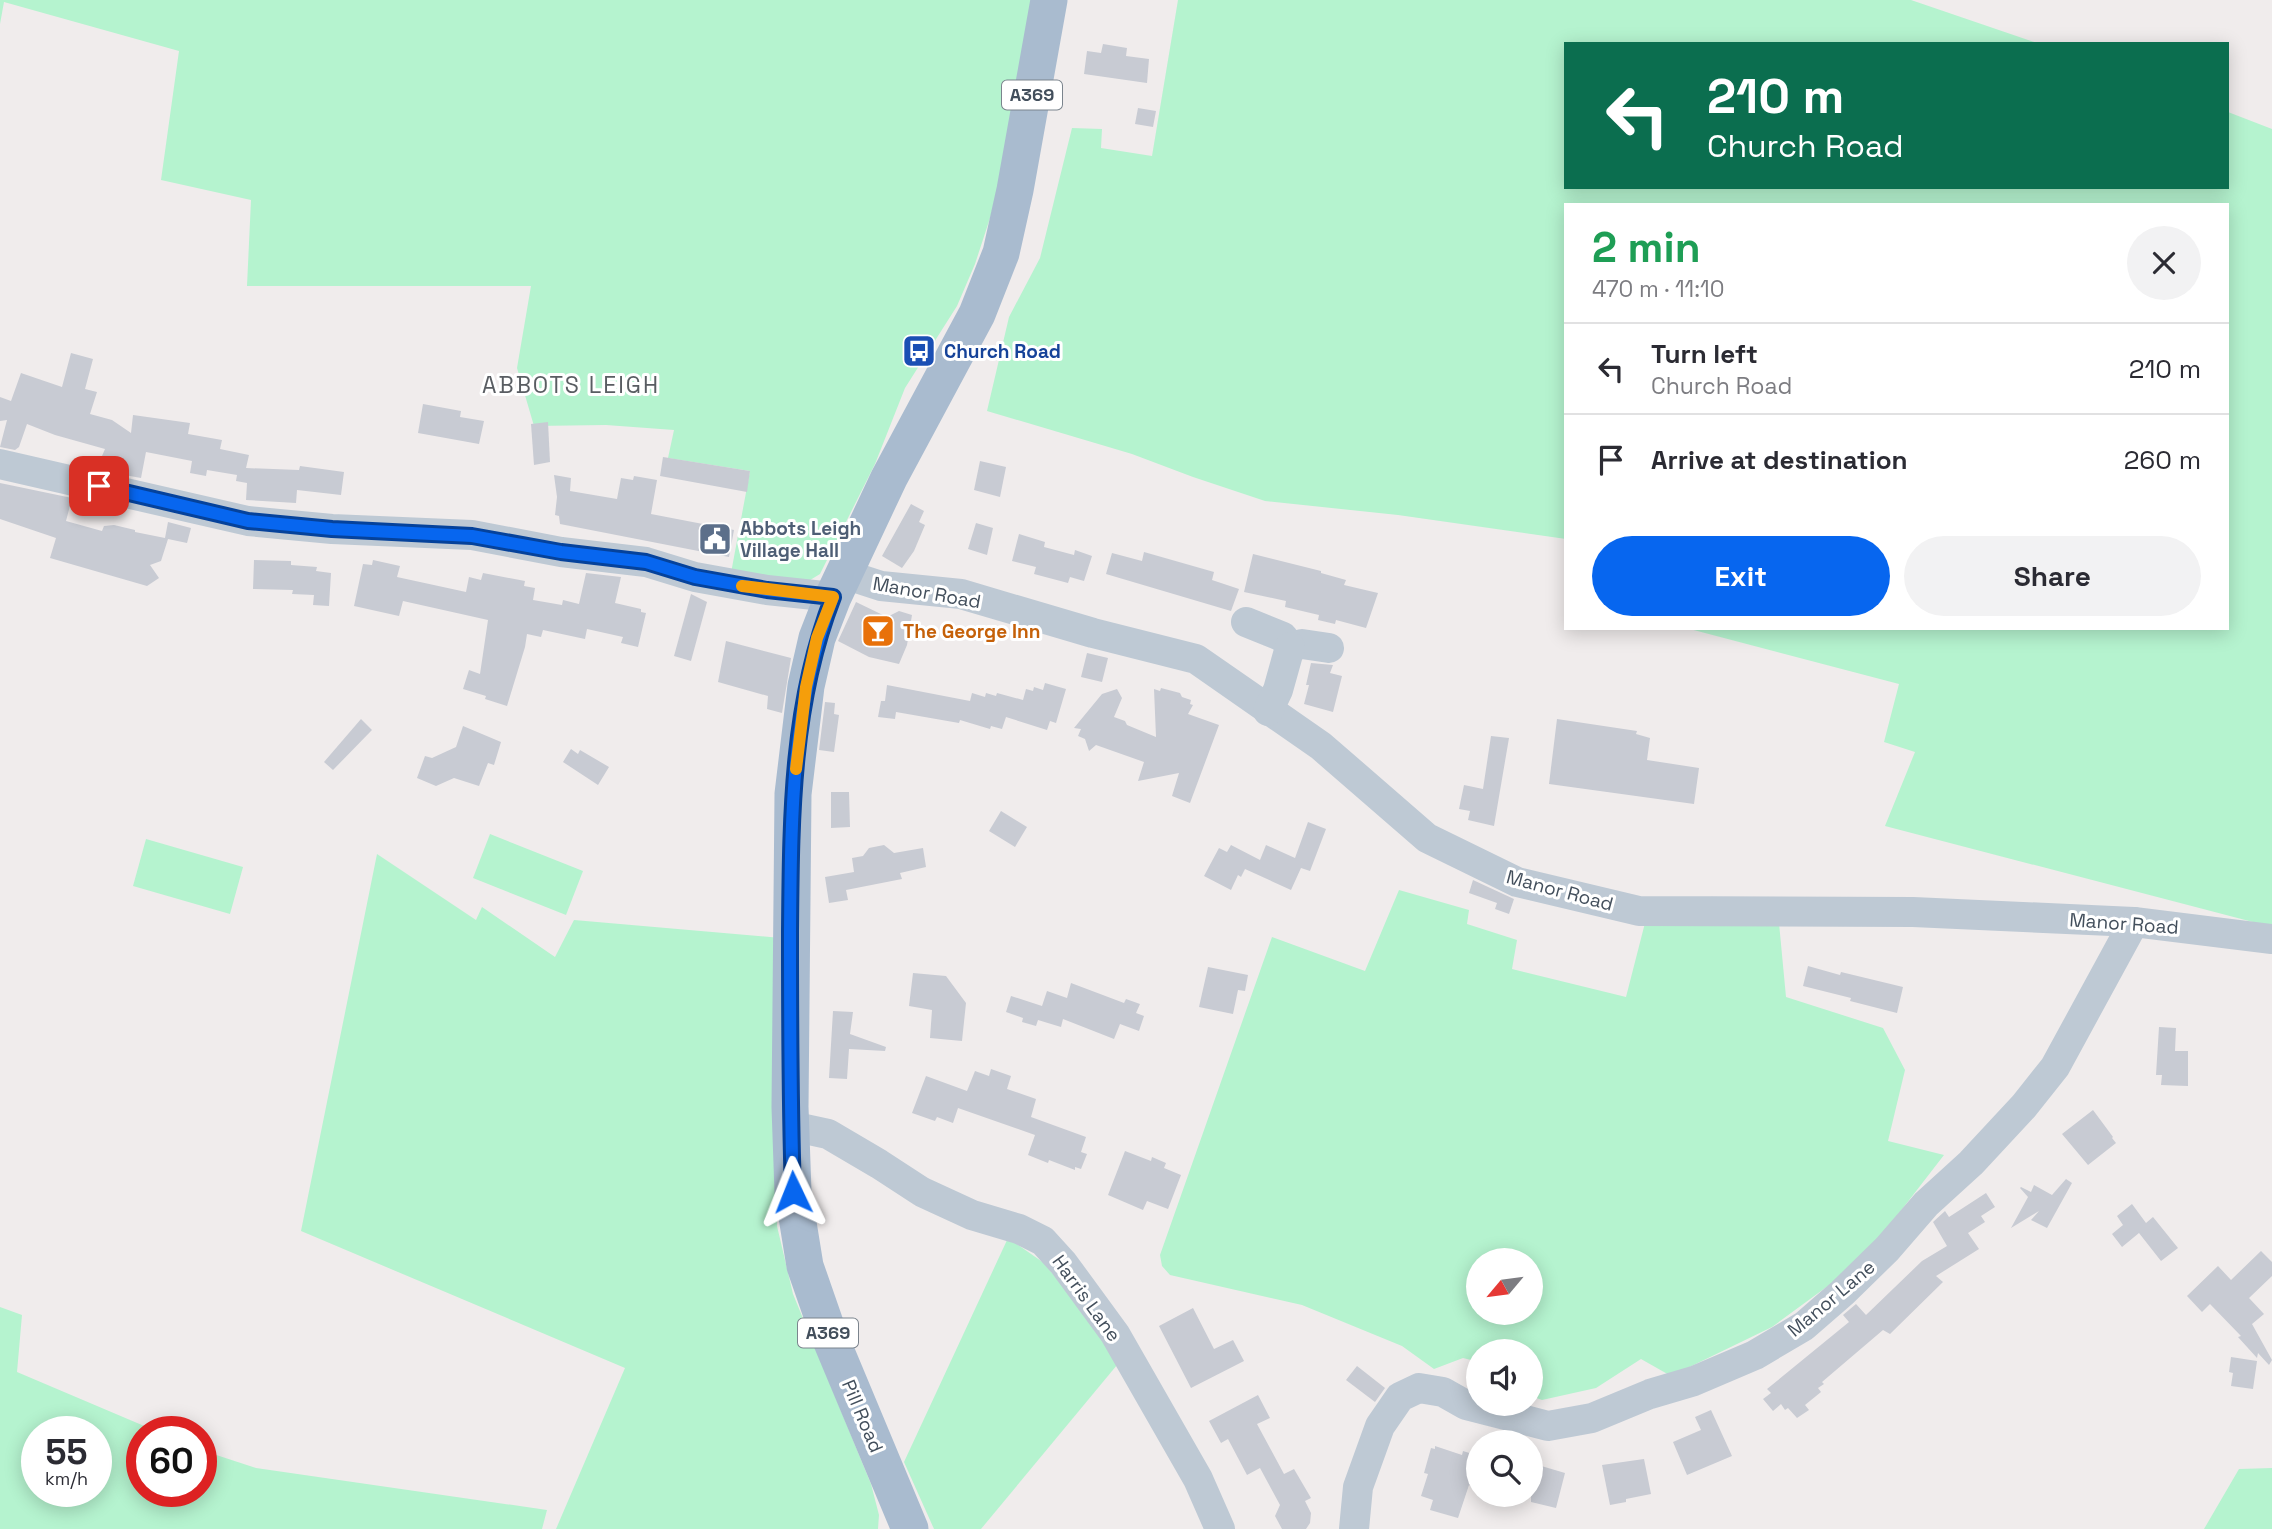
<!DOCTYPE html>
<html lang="en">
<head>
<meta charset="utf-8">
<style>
	:root { --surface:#fff; --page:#f2f2f3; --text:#2b2b33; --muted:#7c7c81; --line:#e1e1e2; --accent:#0766ef }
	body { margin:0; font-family:"Space Grotesk",sans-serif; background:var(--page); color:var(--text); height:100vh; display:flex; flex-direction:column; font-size:26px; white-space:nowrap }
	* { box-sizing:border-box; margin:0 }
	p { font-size:23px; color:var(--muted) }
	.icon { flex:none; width:38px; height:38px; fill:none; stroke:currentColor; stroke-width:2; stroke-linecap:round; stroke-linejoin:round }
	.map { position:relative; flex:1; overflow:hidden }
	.sheet { position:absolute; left:1564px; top:203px; width:665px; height:427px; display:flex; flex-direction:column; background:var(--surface); border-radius:0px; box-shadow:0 4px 18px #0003 }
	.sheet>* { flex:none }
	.top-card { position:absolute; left:1564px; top:42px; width:665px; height:147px; border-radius:0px; box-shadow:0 4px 18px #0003; background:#0b6e4f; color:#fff; overflow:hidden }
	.needle { width:46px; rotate:241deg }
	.controls { position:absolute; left:1466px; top:1248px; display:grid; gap:14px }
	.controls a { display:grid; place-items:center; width:77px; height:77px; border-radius:50%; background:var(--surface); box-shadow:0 4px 18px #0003; font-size:35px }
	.speed { position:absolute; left:21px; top:1416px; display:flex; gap:14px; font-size:35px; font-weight:700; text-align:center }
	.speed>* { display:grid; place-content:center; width:91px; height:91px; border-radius:50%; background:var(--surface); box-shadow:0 4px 18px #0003; line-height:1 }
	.speed small { font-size:18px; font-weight:400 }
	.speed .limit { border:10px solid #d22; background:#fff; color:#111 }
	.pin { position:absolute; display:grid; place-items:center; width:60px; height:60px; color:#fff; margin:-30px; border-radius:14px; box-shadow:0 4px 10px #0006 }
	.me { position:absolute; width:77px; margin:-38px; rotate:358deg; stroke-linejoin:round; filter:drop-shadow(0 0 5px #0008) }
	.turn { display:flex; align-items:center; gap:24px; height:147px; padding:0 28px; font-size:32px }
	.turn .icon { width:91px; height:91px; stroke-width:2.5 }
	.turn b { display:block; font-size:49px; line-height:60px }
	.round { display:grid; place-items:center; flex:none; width:74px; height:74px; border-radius:37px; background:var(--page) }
	.head { display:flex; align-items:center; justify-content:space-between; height:119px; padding:0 28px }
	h1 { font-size:42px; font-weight:700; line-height:52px; color:#1e9e55 }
	.action { display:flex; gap:14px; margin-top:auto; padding:14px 28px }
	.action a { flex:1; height:80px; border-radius:42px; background:var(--accent); color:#fff; font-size:28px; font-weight:700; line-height:80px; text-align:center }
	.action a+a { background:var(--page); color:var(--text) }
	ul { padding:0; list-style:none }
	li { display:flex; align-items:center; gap:21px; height:91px; padding:0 28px; border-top:2px solid var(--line) }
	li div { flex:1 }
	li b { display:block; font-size:26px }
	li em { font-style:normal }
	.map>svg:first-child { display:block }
	.green { fill:#b5f3cf; fill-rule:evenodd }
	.building { fill:#c8cbd3 }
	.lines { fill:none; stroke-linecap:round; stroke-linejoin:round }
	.minor { stroke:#bec9d4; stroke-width:30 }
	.major { stroke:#a9bbcf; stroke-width:37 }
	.route-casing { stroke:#05429b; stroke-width:18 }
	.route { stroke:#0766ef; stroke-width:12 }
	.slow { stroke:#f59e0b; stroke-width:12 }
	.labels { text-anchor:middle; stroke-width:6; stroke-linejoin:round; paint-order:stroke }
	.shield { fill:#fff; stroke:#7b848d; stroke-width:2 }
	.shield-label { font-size:18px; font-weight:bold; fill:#434f5c }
	.transit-label { font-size:19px; font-weight:bold; fill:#164399; stroke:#fff; text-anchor:start }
	.service-label { font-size:19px; font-weight:bold; fill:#4e5e75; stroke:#fff; text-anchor:start }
	.street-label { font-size:19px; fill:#434f5c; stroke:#fff }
	.food-label { font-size:19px; font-weight:bold; fill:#c56008; stroke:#fff; text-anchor:start }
	.quarter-label { font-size:23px; letter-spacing:2px; fill:#595d62; stroke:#fff }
</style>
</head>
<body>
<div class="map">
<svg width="2272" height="1529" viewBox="0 0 2272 1529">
	<rect width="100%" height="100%" fill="#f0ecec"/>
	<g class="green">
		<polygon points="0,0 1032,0 1006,151 991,215 975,264 957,306 905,388 875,464 820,574 802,585 731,573 750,471 668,458 674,430 606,425 534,426 517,368 531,286 247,286 251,200 161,180 179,51 4,2 0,24"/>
		<polygon points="1178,0 1911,0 2040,44 1566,44 1566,187 2228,187 2228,112 2272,129 2272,927 1885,826 1915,752 1884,742 1899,684 1686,628 2228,628 2228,205 1566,205 1566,539 1398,515 1265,501 1193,477 1132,454 987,411 1009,317 1040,258 1072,128 1102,129 1101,148 1152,156"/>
		<polygon points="490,834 583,871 566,915 473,878"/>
		<polygon points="146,839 243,867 230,914 133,886"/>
		<polygon points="377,854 476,920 482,907 555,957 574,920 781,938 777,1226 793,1294 871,1484 879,1515 878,1529 556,1529 625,1368 301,1231"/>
		<path d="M1399 890 1469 910 1467 924 1517 940 1512 969 1626 997 1646 919 1779 923 1786 997 1883 1028 1905 1070 1888 1141 1944 1155 1862 1261 1772 1327 1671 1376 1641 1359 1596 1388 1542 1400 1531 1396V1351H1479V1362L1463 1358 1434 1369 1402 1346 1302 1305 1170 1275 1162 1266 1160 1255 1272 937 1365 971ZM1479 1260H1531V1312H1479Z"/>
		<polygon points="1008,1238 1044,1263 1122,1359 981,1529 934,1529 904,1462"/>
		<path d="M0 1307 22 1315 17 1372 156 1431 142 1432V1491H201V1450L256 1468 547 1510 542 1529H0ZM37 1432H96V1491H37Z"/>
		<polygon points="2272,1468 2272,1529 2204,1529 2239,1469"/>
	</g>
	<g class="building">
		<polygon points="1103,44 1127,48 1126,56 1149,59 1147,83 1084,74 1087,51 1101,53"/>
		<polygon points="1138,108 1156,111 1153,127 1135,124"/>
		<polygon points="71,353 93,359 85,389 97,392 90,414 112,420 131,433 133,415 190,423 188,434 222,440 220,449 249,455 246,468 299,470 300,466 344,472 341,495 297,490 296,503 246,500 247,483 236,481 237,475 207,470 206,476 190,473 192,461 146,452 141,478 130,476 124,475 127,463 102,456 105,449 55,435 27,424 19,447 15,450 0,447 7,420 0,421 0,397 11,401 21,373 62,387"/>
		<polygon points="423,404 461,411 460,417 484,421 479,444 418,433"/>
		<polygon points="548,422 550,462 534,465 531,424"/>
		<polygon points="663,457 750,471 747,492 660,476"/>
		<polygon points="980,461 1006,467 1000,497 974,490"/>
		<polygon points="554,475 571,478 570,491 617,499 621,478 633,480 634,476 657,480 651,514 734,530 729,557 560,524 559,516 555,515 557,497"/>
		<polygon points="0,483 72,498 66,521 102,531 104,526 114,525 135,530 135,532 165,538 168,522 191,528 187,543 168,539 161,561 150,565 159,578 147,586 50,558 56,538 0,519"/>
		<polygon points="911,504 924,511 919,522 925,525 914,551 902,568 882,556"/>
		<polygon points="976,523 993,528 987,555 968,549"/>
		<polygon points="1019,534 1045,542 1044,547 1074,555 1075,550 1092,556 1084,581 1070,577 1068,583 1034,574 1036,567 1012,561"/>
		<polygon points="1144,552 1214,572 1212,580 1239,589 1231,611 1106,574 1112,553 1142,561"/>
		<polygon points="1253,554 1321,571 1321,573 1346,580 1344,585 1378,593 1366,628 1336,620 1335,624 1318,620 1319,615 1285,607 1286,601 1244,592"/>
		<polygon points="254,560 291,561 291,565 317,567 316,571 331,573 329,606 313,605 314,595 292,594 293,590 253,589"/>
		<polygon points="373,560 400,566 397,577 466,592 469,577 481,580 483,573 525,581 524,586 535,588 533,600 562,605 563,600 579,604 586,573 621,577 615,603 641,609 641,612 646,613 638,647 621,643 623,637 587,629 585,639 543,630 541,637 527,634 525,647 507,706 485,699 486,696 463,689 469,670 480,674 488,620 403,601 399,616 354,606 363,564 372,565"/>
		<polygon points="691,594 707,602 691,661 674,656"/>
		<polygon points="856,602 887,617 899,611 912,615 907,645 899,664 869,657 838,641"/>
		<polygon points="726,641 791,658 782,713 767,709 768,696 718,682"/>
		<polygon points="1087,653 1108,658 1102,682 1081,677"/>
		<polygon points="1311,663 1333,665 1330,673 1342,676 1333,712 1304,704 1309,685 1306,685"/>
		<polygon points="1045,683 1066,689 1056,723 1050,721 1047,730 1006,717 1002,729 991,726 990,729 960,720 959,723 896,712 895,719 878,717 881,701 885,701 887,685 970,701 972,693 985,697 986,693 996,696 997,693 1023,700 1026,689 1033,691 1034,687 1043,690"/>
		<polygon points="1161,688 1180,693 1182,697 1191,700 1190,704 1193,705 1188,714 1219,725 1190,803 1172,796 1179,773 1138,781 1144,762 1096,745 1089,751 1085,739 1078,736 1081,729 1074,728 1102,694 1117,689 1122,698 1114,717 1125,721 1127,725 1156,737 1154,689 1160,691"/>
		<polygon points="825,702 835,703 834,714 839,715 834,752 819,750"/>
		<polygon points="361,719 372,730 333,770 324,762"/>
		<polygon points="1557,719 1637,731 1636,734 1650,738 1647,760 1699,768 1694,804 1549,784"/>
		<polygon points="463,726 501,742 494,765 488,763 479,786 454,778 436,786 417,778 425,756 432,758 456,747"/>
		<polygon points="1491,736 1509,738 1494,826 1468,820 1470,811 1459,809 1464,785 1483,789"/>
		<polygon points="571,749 578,754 580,750 609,767 598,785 563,762"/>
		<polygon points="831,792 849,792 850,827 831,828"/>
		<polygon points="1001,811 1027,827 1015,847 989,831"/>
		<polygon points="1308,822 1326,829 1310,871 1301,868 1291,890 1245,869 1241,877 1238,875 1231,890 1204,876 1219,848 1227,852 1231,845 1260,860 1266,845 1295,858"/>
		<polygon points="884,845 894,853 923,848 926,867 900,873 902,879 846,890 848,900 829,903 825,877 854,872 852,858 863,856 869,848"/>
		<polygon points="1473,880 1514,899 1509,914 1495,909 1497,903 1469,893"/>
		<polygon points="1808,966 1840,975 1841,972 1903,987 1897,1013 1850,1001 1851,998 1803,986"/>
		<polygon points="1208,967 1248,975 1245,991 1238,990 1233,1014 1199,1007"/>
		<polygon points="913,973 946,976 966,1003 962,1041 930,1038 932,1010 909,1006"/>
		<polygon points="1071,983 1124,1003 1126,999 1140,1004 1136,1013 1144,1016 1139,1031 1120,1024 1114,1039 1063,1019 1061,1027 1038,1020 1036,1026 1022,1022 1023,1018 1006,1012 1011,996 1042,1006 1047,991 1067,998"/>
		<polygon points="833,1011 853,1012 850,1034 886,1047 885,1051 849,1049 847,1079 829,1078"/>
		<polygon points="2159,1027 2176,1028 2175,1051 2188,1051 2188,1086 2161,1085 2162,1075 2156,1075"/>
		<polygon points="991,1069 1011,1076 1007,1089 1036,1099 1031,1117 1086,1137 1081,1152 1087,1154 1081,1169 1075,1167 1075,1170 1049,1160 1048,1163 1028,1155 1035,1135 958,1108 953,1123 937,1117 935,1121 912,1113 926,1076 967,1091 975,1071 989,1076"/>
		<polygon points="2093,1110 2113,1137 2112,1138 2116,1143 2088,1165 2062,1134"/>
		<polygon points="1125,1151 1151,1161 1152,1157 1166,1163 1164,1168 1181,1175 1168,1209 1147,1201 1143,1210 1108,1195"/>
		<polygon points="2066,1179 2072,1183 2047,1228 2031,1220 2039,1211 2011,1228 2028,1197 2020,1188 2021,1187 2031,1192 2034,1185 2052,1195"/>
		<polygon points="1986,1193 1995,1207 1981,1216 1985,1222 1968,1233 1979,1249 1936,1276 1943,1282 1890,1334 1883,1330 1822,1382 1824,1384 1818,1388 1821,1392 1805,1405 1809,1410 1797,1418 1788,1408 1785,1410 1781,1404 1773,1411 1763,1399 1771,1393 1767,1389 1849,1322 1843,1315 1856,1304 1866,1315 1922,1261 1947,1246 1933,1222 1945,1211 1949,1217"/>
		<polygon points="2132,1204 2146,1223 2153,1217 2178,1248 2161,1261 2139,1233 2122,1247 2112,1234 2123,1225 2117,1216"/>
		<polygon points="2261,1251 2272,1262 2272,1276 2249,1298 2264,1314 2252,1324 2272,1360 2269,1365 2258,1353 2257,1358 2238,1337 2241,1336 2210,1304 2202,1312 2187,1296 2218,1266 2231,1280"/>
		<polygon points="1193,1308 1214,1349 1233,1340 1244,1361 1191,1388 1159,1326"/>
		<polygon points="2231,1357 2257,1361 2253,1389 2231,1386 2233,1373 2229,1372"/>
		<polygon points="1357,1366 1385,1388 1375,1402 1346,1380"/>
		<polygon points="1258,1395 1270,1418 1257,1424 1284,1474 1294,1469 1311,1498 1305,1501 1311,1513 1310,1523 1306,1529 1282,1529 1275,1516 1280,1505 1260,1468 1247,1475 1228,1439 1221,1443 1209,1421"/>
		<polygon points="1711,1410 1732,1456 1687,1475 1673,1442 1701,1430 1695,1417"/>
		<polygon points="1435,1446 1462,1455 1463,1451 1479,1456 1471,1486 1469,1485 1458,1518 1430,1510 1433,1500 1421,1496 1428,1474 1424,1473 1431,1448 1435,1449"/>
		<polygon points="1644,1459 1651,1494 1626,1499 1626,1502 1610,1505 1602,1465"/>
		<polygon points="1538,1465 1565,1473 1556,1508 1531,1502 1531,1469 1537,1471"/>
	</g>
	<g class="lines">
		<g class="minor">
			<polyline points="0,464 248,521 332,529 472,535 561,552 646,562 695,577 767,590 833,597"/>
			<polyline points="844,574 881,586 961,594 1093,633 1196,659 1321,746 1427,838 1517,882 1639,911 1913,912 2134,922 2272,939"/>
			<polyline points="1246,622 1283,637 1290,647 1302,644 1329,648"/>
			<polyline points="1268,711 1278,690 1290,647"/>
			<polyline points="791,1126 828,1134 879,1164 922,1192 972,1215 1019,1229 1043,1241 1063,1263 1115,1334 1198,1479 1220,1529"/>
			<polyline points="1354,1529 1358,1487 1380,1426 1400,1397 1419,1388 1443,1392 1466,1405 1548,1426 1592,1418 1650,1394 1694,1381 1755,1355 1804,1326 1842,1293 1887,1249 1926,1204 1971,1163 2024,1106 2055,1067 2134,922"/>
		</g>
		<polyline class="major" points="910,1529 829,1335 805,1266 793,1192 790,1107 793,794 806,686 817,638 833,597 889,478 977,314 1001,253 1015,190 1049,0"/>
	</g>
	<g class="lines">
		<defs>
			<path id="route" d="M99 486 248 521 332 529 472 536 561 552 646 562 695 577 767 590 833 597C791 705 791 817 790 932 790 1018 790 1105 793 1192"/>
		</defs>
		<use href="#route" class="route-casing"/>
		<use href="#route" class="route"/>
		<polyline class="slow" points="742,586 833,597 817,638 806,687 796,769"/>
	</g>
	<defs>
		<symbol id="bus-square" viewBox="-11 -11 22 22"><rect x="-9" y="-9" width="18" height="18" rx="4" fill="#1a4fb4" stroke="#fff"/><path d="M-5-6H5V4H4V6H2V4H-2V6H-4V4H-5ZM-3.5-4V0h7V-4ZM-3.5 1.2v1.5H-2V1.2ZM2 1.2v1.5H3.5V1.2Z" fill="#fff"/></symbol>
		<symbol id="civic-square" viewBox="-11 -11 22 22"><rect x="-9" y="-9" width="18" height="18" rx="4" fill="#5c6f8a" stroke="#fff"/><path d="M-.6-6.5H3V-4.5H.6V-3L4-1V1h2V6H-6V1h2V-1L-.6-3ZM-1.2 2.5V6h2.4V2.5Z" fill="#fff"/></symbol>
		<symbol id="bar-square" viewBox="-11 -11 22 22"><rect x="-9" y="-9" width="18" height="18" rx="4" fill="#e8710a" stroke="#fff"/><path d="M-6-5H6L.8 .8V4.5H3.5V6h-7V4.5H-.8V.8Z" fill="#fff"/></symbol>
	</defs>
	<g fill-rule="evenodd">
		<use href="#bus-square" x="900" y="332" width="38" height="38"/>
		<use href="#civic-square" x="696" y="520" width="38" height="38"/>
		<use href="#bar-square" x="859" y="612" width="38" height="38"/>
	</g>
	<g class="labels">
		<g class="shield">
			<rect x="1002" y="80.5" width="60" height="29" rx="5"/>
			<rect x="798" y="1318.5" width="60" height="29" rx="5"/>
		</g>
		<g class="shield-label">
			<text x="1032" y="101">A369</text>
			<text x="828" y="1339">A369</text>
		</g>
		<g class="transit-label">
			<text x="944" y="358">Church Road</text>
		</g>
		<g class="service-label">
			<text x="740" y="535">Abbots Leigh<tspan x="740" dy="22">Village Hall</tspan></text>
		</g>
		<g class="street-label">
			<text transform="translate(927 592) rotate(10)" y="7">Manor Road</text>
			<text transform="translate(1560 890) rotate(15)" y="7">Manor Road</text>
			<text transform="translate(2124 923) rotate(4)" y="7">Manor Road</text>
			<text transform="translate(1087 1298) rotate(54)" y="7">Harris Lane</text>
			<text transform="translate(1831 1298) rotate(-40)" y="7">Manor Lane</text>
			<text transform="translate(863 1416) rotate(67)" y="7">Pill Road</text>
		</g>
		<g class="food-label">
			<text x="903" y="638">The George Inn</text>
		</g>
		<g class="quarter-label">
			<text x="571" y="393">ABBOTS LEIGH</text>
		</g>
	</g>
</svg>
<div class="controls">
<a><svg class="needle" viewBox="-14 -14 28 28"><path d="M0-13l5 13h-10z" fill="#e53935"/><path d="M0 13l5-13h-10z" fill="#7c7c81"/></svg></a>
<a><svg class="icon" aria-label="sound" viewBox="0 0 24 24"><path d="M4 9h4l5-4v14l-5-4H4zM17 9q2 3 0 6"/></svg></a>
<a><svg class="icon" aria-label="search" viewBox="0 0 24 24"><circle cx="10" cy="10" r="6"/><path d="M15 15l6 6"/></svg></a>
</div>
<div class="speed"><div>55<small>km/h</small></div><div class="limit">60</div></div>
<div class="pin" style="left:99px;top:486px;background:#d93025"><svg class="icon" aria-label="arrive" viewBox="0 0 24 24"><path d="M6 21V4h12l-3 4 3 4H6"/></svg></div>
<svg class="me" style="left:793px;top:1192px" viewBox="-20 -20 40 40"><path d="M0-17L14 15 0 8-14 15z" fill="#0766ef" stroke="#fff" stroke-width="4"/></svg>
<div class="top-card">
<div class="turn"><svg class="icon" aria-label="left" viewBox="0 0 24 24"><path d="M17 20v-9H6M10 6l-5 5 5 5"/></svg><div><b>210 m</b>Church Road</div></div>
</div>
<section class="sheet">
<div class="head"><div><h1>2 min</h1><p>470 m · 11:10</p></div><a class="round"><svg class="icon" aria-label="close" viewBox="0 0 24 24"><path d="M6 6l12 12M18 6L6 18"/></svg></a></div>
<ul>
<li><svg class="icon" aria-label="left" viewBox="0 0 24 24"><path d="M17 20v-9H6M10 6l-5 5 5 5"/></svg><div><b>Turn left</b><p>Church Road</p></div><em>210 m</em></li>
<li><svg class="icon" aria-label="arrive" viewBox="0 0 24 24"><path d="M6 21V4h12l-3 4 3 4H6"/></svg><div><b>Arrive at destination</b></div><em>260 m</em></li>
</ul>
<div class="action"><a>Exit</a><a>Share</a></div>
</section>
</div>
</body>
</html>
